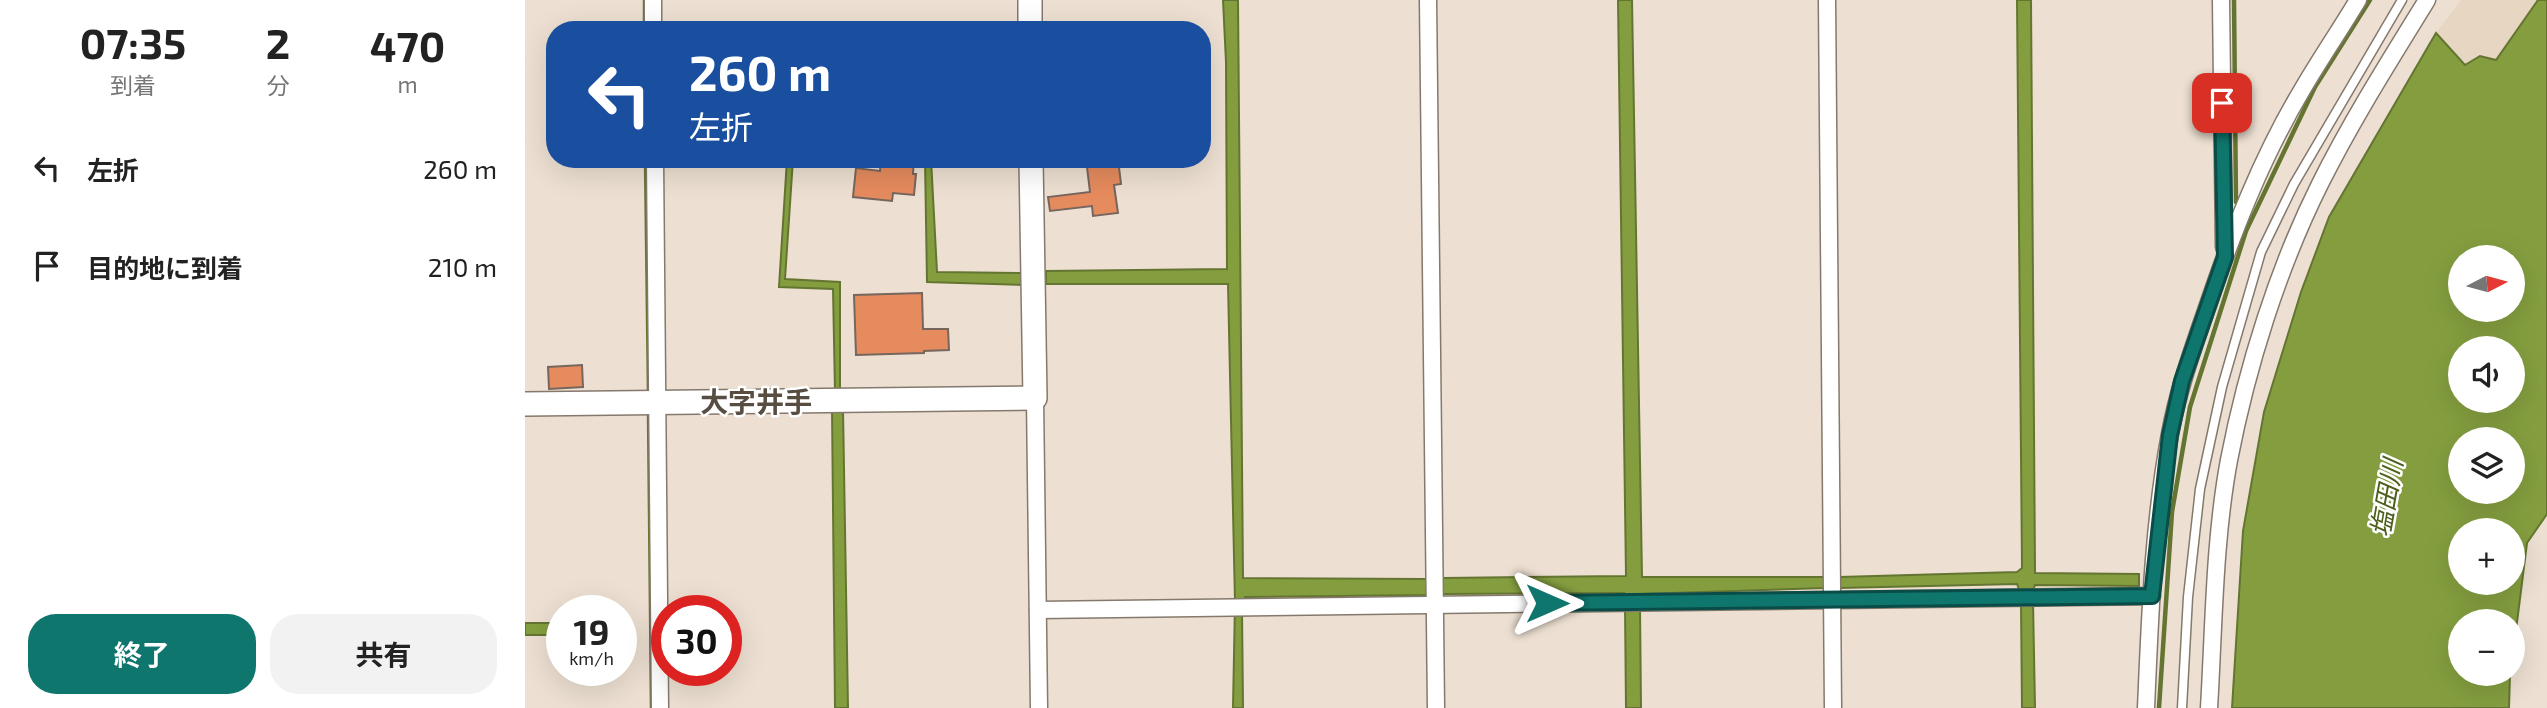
<!DOCTYPE html>
<html lang="ja">
<head>
<meta charset="utf-8">
<style>
	:root { --surface:#fff; --page:#f2f2f2; --text:#222; --muted:#767676; --accent:#0f766e }
	body { margin:0; font-family:"Exo 2","Noto Sans JP",sans-serif; background:var(--page); color:var(--text); height:100vh; display:flex; flex-direction:column; font-size:26px; white-space:nowrap }
	* { box-sizing:border-box; margin:0 }
	p { font-size:23px; color:var(--muted) }
	.icon { flex:none; width:38px; height:38px; fill:none; stroke:currentColor; stroke-width:2; stroke-linecap:round; stroke-linejoin:round }
	.map { position:relative; flex:1; overflow:hidden }
	.details { display:flex; flex-direction:column; background:var(--surface); width:525px }
	.details>* { flex:none }
	.guide { position:absolute; left:21px; top:21px; width:665px; height:147px; border-radius:28px; box-shadow:0 7px 28px #0002; background:#1a4fa0; color:#fff; overflow:hidden }
	.needle { width:46px; rotate:84deg }
	.tools { position:absolute; left:1923px; top:245px; display:grid; gap:14px }
	.tools a { display:grid; place-items:center; width:77px; height:77px; border-radius:50%; background:var(--surface); box-shadow:0 7px 28px #0002; font-size:35px }
	.speed { position:absolute; left:21px; top:595px; display:flex; gap:14px; font-size:35px; font-weight:700; text-align:center }
	.speed>* { display:grid; place-content:center; width:91px; height:91px; border-radius:50%; background:var(--surface); box-shadow:0 7px 28px #0002; line-height:1 }
	.speed small { font-size:18px; font-weight:400 }
	.speed .limit { border:10px solid #d22; background:#fff; color:#111 }
	.pin { position:absolute; display:grid; place-items:center; width:60px; height:60px; color:#fff; margin:-30px; border-radius:14px; box-shadow:0 4px 10px #0006 }
	.me { position:absolute; width:77px; margin:-38px; rotate:90deg; stroke-linejoin:round; filter:drop-shadow(0 0 5px #0008) }
	.turn { display:flex; align-items:center; gap:24px; height:147px; padding:0 28px; font-size:32px }
	.turn .icon { width:91px; height:91px; stroke-width:2.5 }
	.turn b { display:block; font-size:49px; line-height:60px }
	.eta { display:flex; justify-content:space-evenly; align-items:center; height:119px; text-align:center }
	.eta b { font-size:42px; font-weight:700; line-height:49px }
	.primary-button { display:flex; gap:14px; margin-top:auto; padding:14px 28px }
	.primary-button a { flex:1; height:80px; border-radius:28px; background:var(--accent); color:#fff; font-size:28px; font-weight:700; line-height:80px; text-align:center }
	.primary-button a+a { background:var(--page); color:var(--text) }
	ul { padding:0; list-style:none }
	li { display:flex; align-items:center; gap:21px; height:98px; padding:0 28px }
	li div { flex:1 }
	li b { display:block; font-size:26px }
	li em { font-style:normal }
	main { display:flex; flex:1; min-height:0 }
	.map>svg:first-child { display:block }
	.built { fill:#e7d6c1 }
	.water { fill:#849e3f; stroke:#647531; stroke-width:2; fill-rule:evenodd }
	.lines { fill:none; stroke-linecap:round; stroke-linejoin:round }
	.stream { stroke:#647531; stroke-width:4.5 }
	.building { fill:#e68b5e; stroke:#76665e; stroke-width:2 }
	.lane-casing { stroke:#84796c; stroke-width:11 }
	.street-casing { stroke:#84796c; stroke-width:19 }
	.secondary-casing { stroke:#84796c; stroke-width:26 }
	.lane { stroke:#fff; stroke-width:8 }
	.street { stroke:#fff; stroke-width:16 }
	.secondary { stroke:#fff; stroke-width:23 }
	.route-casing { stroke:#0a4d48; stroke-width:18 }
	.route { stroke:#0f766e; stroke-width:12 }
	.labels { text-anchor:middle; stroke-width:5; stroke-linejoin:round; paint-order:stroke }
	.water-label { font-size:26px; font-style:italic; fill:#4c5e1b; stroke:#fff }
	.quarter-label { font-size:28px; font-weight:bold; fill:#584d41; stroke:#fff }
</style>
</head>
<body>
<main>
<section class="details">
<div class="eta">
<div><b>07:35</b><p>到着</p></div>
<div><b>2</b><p>分</p></div>
<div><b>470</b><p>m</p></div>
</div>
<ul>
<li><svg class="icon" aria-label="left" viewBox="0 0 24 24"><path d="M17 20v-9H6M10 6l-5 5 5 5"/></svg><div><b>左折</b></div><em>260 m</em></li>
<li><svg class="icon" aria-label="arrive" viewBox="0 0 24 24"><path d="M6 21V4h12l-3 4 3 4H6"/></svg><div><b>目的地に到着</b></div><em>210 m</em></li>
</ul>
<div class="primary-button"><a>終了</a><a>共有</a></div>
</section>
<div class="map">
<svg width="2022" height="708" viewBox="0 0 2022 708">
	<rect width="100%" height="100%" fill="#ede0d2"/>
	<polygon class="built" points="1936,0 2013,0 1971,60 1940,65 1911,33"/>
	<g class="water">
		<polygon points="698,0 713,0 718,578 902,579 902,595 720,597 717,609 718,708 708,708 710,602 703,284 521,284 521,271 702,269 701,62"/>
		<polygon points="1093,0 1107,0 1117,577 1301,577 1300,588 1116,594 1115,598 1100,599 1099,593 918,594 918,578 1101,576"/>
		<polygon points="1492,0 1506,0 1510,573 1614,574 1614,586 1510,585 1508,591 1495,592 1492,584 1315,588 1315,577 1492,572 1497,568"/>
		<path d="M2013 0H2022V514L2002 543 1988 654V621H1936V674H1985L1984 708H1707L1718 531 1739 412 1776 292 1804 217 1911 33 1940 65 1955 56 1971 60ZM1936 257H1988V310H1936ZM1936 348H1988V401H1936ZM1936 439H1988V492H1936ZM1936 530H1988V583H1936Z"/>
		<polygon points="262,159 268,159 260,279 315,282 315,391 310,392 308,289 254,287"/>
		<polygon points="400,159 406,159 412,272 501,273 500,285 402,282"/>
		<polygon points="307,408 318,409 323,708 310,708"/>
		<polygon points="1508,601 1510,708 1497,708 1496,602"/>
		<polygon points="1100,607 1115,607 1116,708 1101,708"/>
		<rect x="0" y="623" width="37" height="12"/>
	</g>
	<g class="lines">
		<g class="stream">
			<polyline points="120,0 120,30"/>
			<polyline points="1709,0 1711,202"/>
			<polyline points="121,159 124,391"/>
			<polyline points="124,411 127,708"/>
			<polyline points="1634,708 1647,512 1665,407 1721,231 1790,87 1845,0"/>
		</g>
	</g>
	<g class="building">
		<polygon points="356,159 389,159 388,174 391,174 389,195 368,193 367,201 328,197 331,168 355,171"/>
		<polygon points="561,159 593,159 596,184 589,185 593,213 568,216 567,206 525,211 523,197 565,192"/>
		<polygon points="397,293 398,329 423,329 424,350 399,351 399,353 331,355 329,295"/>
		<polygon points="57,365 58,387 24,389 23,367"/>
	</g>
	<g class="lines">
		<defs>
			<polyline id="lane" points="1657,708 1663,597 1675,489 1697,387 1736,252 1769,184 1877,0"/>
			<g id="street">
				<polyline points="128,0 128,30"/>
				<polyline points="903,0 911,708"/>
				<polyline points="1302,0 1308,708"/>
				<polyline points="1696,0 1699,247"/>
				<polyline points="130,159 135,708"/>
				<polyline points="510,398 514,708"/>
				<polyline points="513,610 1627,596"/>
				<path d="M1621 708C1625 617 1628 524 1645 434 1653 389 1669 346 1684 302 1709 229 1737 157 1777 90 1795 59 1815 30 1833 0"/>
				<path d="M1684 708C1689 625 1689 541 1704 460 1722 367 1753 268 1795 184 1827 120 1865 60 1902 0"/>
			</g>
			<g id="secondary">
				<polyline points="505,0 505,30"/>
				<polyline points="0,404 510,398 506,159"/>
			</g>
		</defs>
		<use href="#lane" class="lane-casing"/>
		<use href="#street" class="street-casing"/>
		<use href="#secondary" class="secondary-casing"/>
		<use href="#lane" class="lane"/>
		<use href="#street" class="street"/>
		<use href="#secondary" class="secondary"/>
	</g>
	<g class="lines">
		<defs>
			<polyline id="route" points="1022,603 1627,596 1645,435 1657,381 1700,257 1697,103"/>
		</defs>
		<use href="#route" class="route-casing"/>
		<use href="#route" class="route"/>
	</g>
	<g class="labels">
		<g class="water-label">
			<text transform="translate(1862 498) rotate(-80)" y="9">塩田川</text>
		</g>
		<g class="quarter-label">
			<text x="231" y="412">大字井手</text>
		</g>
	</g>
</svg>
<div class="tools">
<a><svg class="needle" viewBox="-14 -14 28 28"><path d="M0-13l5 13h-10z" fill="#e53935"/><path d="M0 13l5-13h-10z" fill="#767676"/></svg></a>
<a><svg class="icon" aria-label="sound" viewBox="0 0 24 24"><path d="M4 9h4l5-4v14l-5-4H4zM17 9q2 3 0 6"/></svg></a>
<a><svg class="icon" aria-label="layers" viewBox="0 0 24 24"><path d="M12 4l9 5-9 5-9-5zM3 14l9 5 9-5"/></svg></a>
<a>+</a>
<a>−</a>
</div>
<div class="speed"><div>19<small>km/h</small></div><div class="limit">30</div></div>
<div class="pin" style="left:1697px;top:103px;background:#d93025"><svg class="icon" aria-label="arrive" viewBox="0 0 24 24"><path d="M6 21V4h12l-3 4 3 4H6"/></svg></div>
<svg class="me" style="left:1022px;top:603px" viewBox="-20 -20 40 40"><path d="M0-17L14 15 0 8-14 15z" fill="#0f766e" stroke="#fff" stroke-width="4"/></svg>
<div class="guide">
<div class="turn"><svg class="icon" aria-label="left" viewBox="0 0 24 24"><path d="M17 20v-9H6M10 6l-5 5 5 5"/></svg><div><b>260 m</b>左折</div></div>
</div>
</div>
</main>
</body>
</html>
